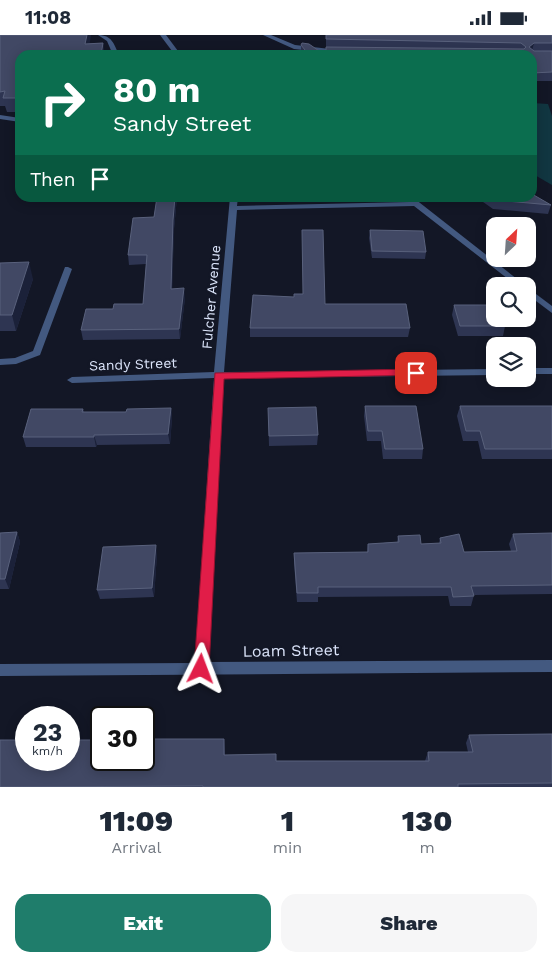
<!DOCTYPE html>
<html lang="en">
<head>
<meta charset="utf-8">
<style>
	:root { --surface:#fff; --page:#f6f6f7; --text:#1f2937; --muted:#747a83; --accent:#1f7d6b }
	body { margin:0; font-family:"Work Sans",sans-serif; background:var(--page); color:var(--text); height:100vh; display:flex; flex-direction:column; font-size:19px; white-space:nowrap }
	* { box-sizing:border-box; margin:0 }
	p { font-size:16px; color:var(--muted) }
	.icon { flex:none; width:28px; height:28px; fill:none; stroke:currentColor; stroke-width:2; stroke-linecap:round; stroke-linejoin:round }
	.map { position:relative; height:752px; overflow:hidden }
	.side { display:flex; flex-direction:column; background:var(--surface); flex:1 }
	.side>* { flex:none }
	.banner { position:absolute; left:15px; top:15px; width:522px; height:152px; border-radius:15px; box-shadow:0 2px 12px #0003; background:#0b6e4f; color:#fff; overflow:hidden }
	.needle { width:32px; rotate:25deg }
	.fabs { position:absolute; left:486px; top:182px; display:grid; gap:10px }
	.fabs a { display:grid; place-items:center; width:50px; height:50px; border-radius:10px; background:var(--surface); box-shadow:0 2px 12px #0003; font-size:25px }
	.speed { position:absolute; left:15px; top:671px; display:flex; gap:10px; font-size:25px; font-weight:700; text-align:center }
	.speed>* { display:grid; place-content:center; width:65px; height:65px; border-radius:50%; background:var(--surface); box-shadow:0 2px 12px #0003; line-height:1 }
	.speed small { font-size:12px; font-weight:400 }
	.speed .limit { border:2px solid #111; border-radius:8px; background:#fff; color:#111 }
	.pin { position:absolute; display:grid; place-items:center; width:42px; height:42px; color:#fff; margin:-21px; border-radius:10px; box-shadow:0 2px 8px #0006 }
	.me { position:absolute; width:55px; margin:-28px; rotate:3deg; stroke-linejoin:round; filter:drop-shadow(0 0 4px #0008) }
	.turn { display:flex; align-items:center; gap:18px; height:105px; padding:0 15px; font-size:22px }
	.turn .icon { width:65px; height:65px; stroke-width:2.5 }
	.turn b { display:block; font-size:35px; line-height:42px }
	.then { display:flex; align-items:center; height:48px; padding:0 15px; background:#0003; gap:10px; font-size:19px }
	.eta { display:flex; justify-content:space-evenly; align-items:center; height:85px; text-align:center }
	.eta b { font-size:30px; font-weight:800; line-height:35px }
	.cta { display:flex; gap:10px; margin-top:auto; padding:10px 15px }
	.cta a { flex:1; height:58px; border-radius:15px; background:var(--accent); color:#fff; font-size:20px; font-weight:800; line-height:58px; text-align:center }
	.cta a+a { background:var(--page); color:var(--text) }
	.status { display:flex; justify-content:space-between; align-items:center; height:35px; padding:0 25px; background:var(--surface); direction:ltr }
	.status svg { height:14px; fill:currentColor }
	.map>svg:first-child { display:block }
	.water { fill:#113641 }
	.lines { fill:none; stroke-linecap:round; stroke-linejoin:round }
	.service { fill:#435980; fill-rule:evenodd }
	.minor { fill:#435980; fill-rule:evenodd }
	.wall { fill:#2e3552 }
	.shaded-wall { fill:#1b2139 }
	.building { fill:#414864; stroke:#59617c }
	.route { fill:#e11d48; stroke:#92132f }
	.labels { text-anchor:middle; stroke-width:4.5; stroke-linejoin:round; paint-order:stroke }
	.street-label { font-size:14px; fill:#dce5fb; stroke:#131726 }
	.near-street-label { font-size:16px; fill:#dce5fb; stroke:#131726 }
</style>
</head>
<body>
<div class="status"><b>11:08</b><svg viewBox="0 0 49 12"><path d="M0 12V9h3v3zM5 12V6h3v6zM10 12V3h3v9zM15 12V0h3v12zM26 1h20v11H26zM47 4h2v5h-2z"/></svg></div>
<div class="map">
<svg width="552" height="752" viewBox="0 0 552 752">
	<rect width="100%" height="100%" fill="#131726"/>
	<polygon class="water" points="533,68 548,69 552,81 552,150 533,139"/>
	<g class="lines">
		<g class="service">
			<path d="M98 0C112 0 114 9 119 20H113L107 6Z"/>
			<polygon points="0,80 20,83 20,87 0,84"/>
			<polygon points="65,232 68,232 72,234 40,320 16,329 0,330 0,324 15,323 33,316"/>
		</g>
		<g class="minor">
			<polygon points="160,0 166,0 181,20 175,20"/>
			<polygon points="263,0 271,0 295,10 339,15 342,17 339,19 294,14"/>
			<polygon points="230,162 238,162 237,171 409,167 409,164 415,164 526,251 517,251 414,171 237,175 224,337 495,334 495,340 224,343 208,627 552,625 552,637 0,641 0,629 195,628 214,343 72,348 67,345 72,342 214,337"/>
			<polygon points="528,253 552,271 552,278 528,260"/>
			<rect x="528" y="333" width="24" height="6"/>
		</g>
	</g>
	<g class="wall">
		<polygon points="0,0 90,9 103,8 104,20 20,20 20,77 7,77 5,71 0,71"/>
		<polygon points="326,0 552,0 552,46 532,46 532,20 326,20"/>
		<polygon points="301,10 325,20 303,20 301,18"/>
		<polygon points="157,162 177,162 174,194 172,254 185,263 180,304 83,305 81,295 113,274 143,269 146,229 129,230 128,220 154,182"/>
		<polygon points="476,162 532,162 551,170 548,179 493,174"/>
		<polygon points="370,195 426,217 425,224 372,223 369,203"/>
		<polygon points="0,228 33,244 16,296 0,296"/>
		<polygon points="294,262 325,269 410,293 408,302 250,302 250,293"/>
		<polygon points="454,270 505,291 503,301 458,301 452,280"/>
		<polygon points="365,371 423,414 422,424 383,424 381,406 367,406 364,381"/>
		<polygon points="460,371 552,371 552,424 482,424 478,406 463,406 457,381"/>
		<polygon points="171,373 172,383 170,409 97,410 96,412 26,412 23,402 83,374 84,377 126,377"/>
		<polygon points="268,373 318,400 317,410 269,411"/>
		<polygon points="17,497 20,507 9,554 0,554 0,498"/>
		<polygon points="552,498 552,559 474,560 471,571 450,571 448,561 318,562 318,567 297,567 294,528 294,518 367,517 368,509 397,507 398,501 421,509 439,508 440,503 464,517 511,516 509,509 513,499"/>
		<polygon points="157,519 154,562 100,564 97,555"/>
		<polygon points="552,699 552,752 0,752 224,704 225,720 276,726 425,726 428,717 468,717 466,708 469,700"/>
	</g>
	<g class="shaded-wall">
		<polygon points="87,0 91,0 88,20 85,9"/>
		<polygon points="103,8 104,20 101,20"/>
		<polygon points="534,8 532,16 529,12"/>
		<polygon points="175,162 177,162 174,194 172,263 171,254 173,185"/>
		<polygon points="29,227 33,244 16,296 12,280"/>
		<polygon points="184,253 185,263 180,304 179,294"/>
		<polygon points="171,373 172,383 170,409 168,399"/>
		<polygon points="94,400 97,410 96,412 94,402"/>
		<polygon points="17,497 20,507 9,554 5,544"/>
		<polygon points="156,510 157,519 154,562 152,553"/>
	</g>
	<g class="building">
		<polygon points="0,0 87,0 85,9 103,8 101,20 20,20 20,63 3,63 5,56 0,57"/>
		<polygon points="326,0 552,0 552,8 534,8 529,12 534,16 552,16 552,37 532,38 532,20 326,20 326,12 524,14 526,12 521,8 326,4"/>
		<polygon points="302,8 309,9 325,20 309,20 301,10"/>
		<polygon points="532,159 551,170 495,165 491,162 532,162"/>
		<polygon points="157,162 175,162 173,185 171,254 184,253 179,294 81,295 86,274 113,274 114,269 143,269 147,220 128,220 133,183 154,182"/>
		<polygon points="302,195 323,195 325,269 406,269 410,293 250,293 253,260 294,262 294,259 303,259"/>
		<polygon points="370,195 423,196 426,217 372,216"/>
		<polygon points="29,227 12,280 0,280 0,228"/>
		<polygon points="454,270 495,270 495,284 503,284 505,291 460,291"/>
		<polygon points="365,371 416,371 423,414 385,414 382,396 368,396"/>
		<polygon points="460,371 552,371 552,414 485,414 480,396 466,396"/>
		<polygon points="316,372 318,400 269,401 268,373"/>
		<polygon points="171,373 168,399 94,400 94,402 23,402 31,374 83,374 82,377 126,377 127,374"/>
		<polygon points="17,497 5,544 0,544 0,498"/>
		<polygon points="552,498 552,550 471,551 474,561 453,562 451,552 318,552 318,558 297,558 294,518 368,517 368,509 399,507 398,501 420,500 421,509 441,508 440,503 459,499 464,517 517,516 513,499"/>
		<polygon points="156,510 152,553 97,555 103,512"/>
		<polygon points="552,699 552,748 458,749 458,752 203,752 203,751 0,752 0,705 26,705 26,725 69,725 69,705 101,705 101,725 144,725 144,704 224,704 224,720 276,719 276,726 429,726 428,717 473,717 469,700"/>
	</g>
	<polygon class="route" points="416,334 420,335 421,338 420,340 224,344 209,634 207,639 201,641 196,639 194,634 215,338"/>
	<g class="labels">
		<g class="street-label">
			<text transform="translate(211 262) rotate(-85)" y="5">Fulcher Avenue</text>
			<text transform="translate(133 329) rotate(-2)" y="5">Sandy Street</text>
		</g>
		<g class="near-street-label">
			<text transform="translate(291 615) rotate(-1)" y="6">Loam Street</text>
		</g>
	</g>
</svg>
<div class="fabs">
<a><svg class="needle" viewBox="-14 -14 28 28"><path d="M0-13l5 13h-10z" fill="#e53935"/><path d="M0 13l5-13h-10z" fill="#747a83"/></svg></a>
<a><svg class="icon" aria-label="search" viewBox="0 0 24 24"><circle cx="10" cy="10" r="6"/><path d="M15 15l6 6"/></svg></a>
<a><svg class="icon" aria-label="layers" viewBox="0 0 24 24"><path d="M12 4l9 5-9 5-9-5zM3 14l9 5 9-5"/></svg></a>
</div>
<div class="speed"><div>23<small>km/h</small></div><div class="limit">30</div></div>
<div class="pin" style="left:416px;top:338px;background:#d93025"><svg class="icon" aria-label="arrive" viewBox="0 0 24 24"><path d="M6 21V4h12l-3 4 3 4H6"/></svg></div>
<svg class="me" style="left:201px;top:634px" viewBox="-20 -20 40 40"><path d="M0-17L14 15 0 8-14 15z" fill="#e11d48" stroke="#fff" stroke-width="4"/></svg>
<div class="banner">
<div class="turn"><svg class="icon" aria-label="right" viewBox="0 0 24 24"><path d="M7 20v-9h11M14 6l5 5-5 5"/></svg><div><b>80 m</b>Sandy Street</div></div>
<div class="then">Then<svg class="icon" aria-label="arrive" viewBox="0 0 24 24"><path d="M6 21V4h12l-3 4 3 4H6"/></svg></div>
</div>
</div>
<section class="side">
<div class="eta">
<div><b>11:09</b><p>Arrival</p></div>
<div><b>1</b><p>min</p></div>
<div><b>130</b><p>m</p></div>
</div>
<div class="cta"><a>Exit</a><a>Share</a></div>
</section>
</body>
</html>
